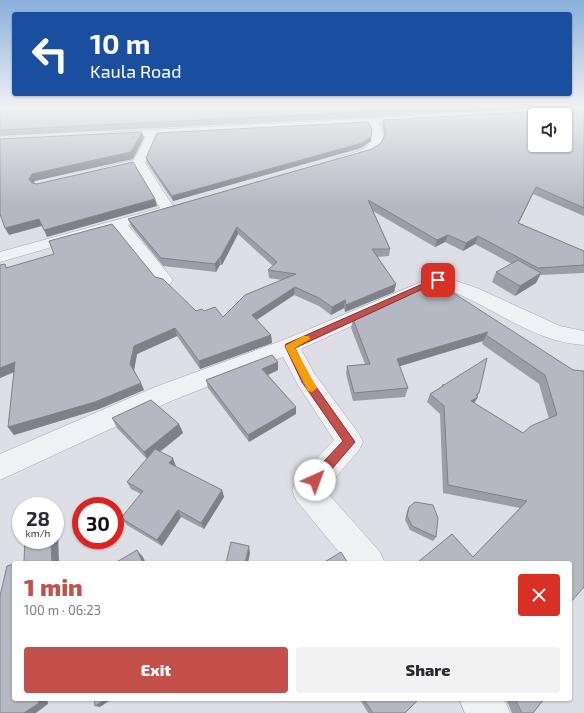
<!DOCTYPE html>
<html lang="en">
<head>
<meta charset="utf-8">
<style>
	:root { --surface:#fff; --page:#f2f2f3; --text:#2b2b33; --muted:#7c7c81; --accent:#c3504b }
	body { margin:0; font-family:"Exo 2",sans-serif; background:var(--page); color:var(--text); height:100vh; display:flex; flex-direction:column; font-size:15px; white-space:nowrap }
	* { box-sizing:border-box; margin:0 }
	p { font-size:13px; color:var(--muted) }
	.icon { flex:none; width:22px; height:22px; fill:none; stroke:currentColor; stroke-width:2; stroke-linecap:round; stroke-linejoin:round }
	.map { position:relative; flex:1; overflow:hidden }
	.panel { position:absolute; left:12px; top:561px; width:560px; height:140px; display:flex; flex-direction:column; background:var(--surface); border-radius:4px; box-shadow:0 1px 3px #0004 }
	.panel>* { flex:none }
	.hud { position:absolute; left:12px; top:12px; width:560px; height:84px; border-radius:4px; box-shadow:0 1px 3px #0004; background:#1a4fa0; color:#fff; overflow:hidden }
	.controls { position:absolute; left:528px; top:108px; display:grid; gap:8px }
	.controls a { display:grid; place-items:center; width:44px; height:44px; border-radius:4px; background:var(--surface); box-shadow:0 1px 3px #0004; font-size:20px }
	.speed { position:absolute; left:12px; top:497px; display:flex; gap:8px; font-size:20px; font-weight:700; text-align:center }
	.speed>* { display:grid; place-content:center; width:52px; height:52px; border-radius:50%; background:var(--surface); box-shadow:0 1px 3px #0004; line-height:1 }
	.speed small { font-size:10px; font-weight:400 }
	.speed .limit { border:6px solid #d22; background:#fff; color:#111 }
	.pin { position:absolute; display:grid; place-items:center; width:34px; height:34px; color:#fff; margin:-17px; border-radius:8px; box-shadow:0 2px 6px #0006 }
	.me { position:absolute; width:44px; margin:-22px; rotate:43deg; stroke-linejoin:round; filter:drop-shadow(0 0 3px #0008) }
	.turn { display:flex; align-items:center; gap:14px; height:84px; padding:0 12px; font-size:18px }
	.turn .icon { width:52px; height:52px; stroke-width:2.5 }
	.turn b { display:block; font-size:28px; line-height:34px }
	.round { display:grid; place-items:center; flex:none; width:42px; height:42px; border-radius:4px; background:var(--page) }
	.head { display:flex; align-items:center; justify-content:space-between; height:68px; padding:0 12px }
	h1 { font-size:24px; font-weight:800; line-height:30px; color:var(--accent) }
	.action { display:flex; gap:8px; margin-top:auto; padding:8px 12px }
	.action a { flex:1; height:46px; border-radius:4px; background:var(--accent); color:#fff; font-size:16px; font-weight:800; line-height:46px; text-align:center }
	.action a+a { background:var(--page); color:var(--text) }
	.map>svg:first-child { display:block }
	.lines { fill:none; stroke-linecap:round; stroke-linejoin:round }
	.minor-casing { stroke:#a4a6b0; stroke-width:1 }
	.tertiary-casing { stroke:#a4a6b0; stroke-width:1 }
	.minor { fill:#f0f1f5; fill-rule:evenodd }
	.tertiary { fill:#f0f1f5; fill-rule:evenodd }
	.wall { fill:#9c9ea7 }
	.shaded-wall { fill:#7f8188 }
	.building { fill:#b5b8c2; stroke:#7f8188; fill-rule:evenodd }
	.route { fill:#c3504b; stroke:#7f3431 }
	.slow { fill:#f59e0b }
</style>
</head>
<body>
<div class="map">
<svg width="584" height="713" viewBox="0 0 584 713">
	<rect width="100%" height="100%" fill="#dedfe6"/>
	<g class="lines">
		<defs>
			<g id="minor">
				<path d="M372 118 376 119C391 142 380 152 356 159 350 161 344 164 338 163L336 160 338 157C360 151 381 149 367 121Z"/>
				<polygon points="153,130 158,133 145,163 175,209 173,212 166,213 164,215 128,225 170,276 173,280 170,284 164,285 158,284 115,229 0,262 0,252 160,208 136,167 105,175 99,171 101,168 134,160 148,133"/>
				<path d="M438 275 477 288 560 326 584 331V345C531 342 488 303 439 286L301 349 314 373 359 434 363 442 359 450 325 490 380 552 385 563H348L296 500 292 490 296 480 334 440 298 385 283 357 171 401 0 480V454L155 387 281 341Z"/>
				<polygon points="459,699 504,699 510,713 465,713"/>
			</g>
			<polygon id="tertiary" points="412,116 417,119 416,121 113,138 108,135 113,132"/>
		</defs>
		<use href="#minor" class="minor-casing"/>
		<use href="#tertiary" class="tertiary-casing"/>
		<use href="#minor" class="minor"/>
		<use href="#tertiary" class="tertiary"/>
	</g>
	<g class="wall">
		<polygon points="0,106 583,106 0,136"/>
		<polygon points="584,109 584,216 533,194 519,223 584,251 584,273 540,275 536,283 515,296 492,282 496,272 512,264 475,244 463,251 445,242 435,247 373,211 390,249 389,256 377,257 396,284 394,292 345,312 344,308 331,315 319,306 294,295 256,320 271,335 272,343 200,369 177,336 137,354 134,370 144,390 99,409 14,435 8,427 14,372 0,378 0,265 7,267 155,277 196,311 204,311 223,317 282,280 269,278 268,270 273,266 238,234 222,265 220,265 216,272 163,266 131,226 128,219 372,149 381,143 385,136 382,125 383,120"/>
		<polygon points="371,141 361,148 173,201 147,163 146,158"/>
		<polygon points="433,283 573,370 570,563 418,563 452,534 473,557 520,508 443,493 440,414 427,402 430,394 441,387 443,384 444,385 479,393 477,396 478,397 474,403 523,433 549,419 539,384 482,344 483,341 399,366 408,388 405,397 353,401 346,374 347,366 365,364 351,328 353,319"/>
		<polygon points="278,362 278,370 268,375 296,407 296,414 249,442 208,388 206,380"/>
		<polygon points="112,418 179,424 183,433 160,452 176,466 175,467 222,490 224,497 204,529 181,517 162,546 127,525 121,518 141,494 131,489 127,482 147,459 117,428"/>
		<polygon points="409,507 436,537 433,541 410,530 405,520 407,511"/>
		<polygon points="364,699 419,699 405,713 368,713 361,701"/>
		<polygon points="506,699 544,699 533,713 512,713"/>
	</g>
	<g class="shaded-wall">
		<polygon points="142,132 144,138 133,159 35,181 32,186 29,179 32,174"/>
		<polygon points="371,137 371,141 361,148 173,201 172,196"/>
		<polygon points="155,199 157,206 47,237 44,230"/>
		<polygon points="39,219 42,226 9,235 5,228"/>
		<polygon points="237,227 238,234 222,265 220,258"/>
		<polygon points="448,235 445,242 435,247 437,240"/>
		<polygon points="478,236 475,244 463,251 466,243"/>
		<polygon points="219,258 220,265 216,272 215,264"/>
		<polygon points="541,273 536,283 515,296 520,286"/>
		<polygon points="396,284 394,292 345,312 346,305"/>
		<polygon points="295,287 294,295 252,323 252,315"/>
		<polygon points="345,300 344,308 331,315 332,307"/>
		<polygon points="175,328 177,336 137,354 134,371 130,364 134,346"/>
		<polygon points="488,332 483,341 394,368 397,359"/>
		<polygon points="271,335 272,343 200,369 199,361"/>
		<polygon points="15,362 21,369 0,378 0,368"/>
		<polygon points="278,362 278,370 263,377 262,369"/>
		<polygon points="141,383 144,390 99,409 14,435 8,427"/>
		<polygon points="479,393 476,398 478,397 473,405 471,401 476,395"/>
		<polygon points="296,407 296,414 249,442 248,435"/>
		<polygon points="179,424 183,433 148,461 144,452"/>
		<polygon points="173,458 176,466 172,471 169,463"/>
		<polygon points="222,490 224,497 204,529 201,523"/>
		<polygon points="178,510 181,517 162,546 157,540"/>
		<polygon points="55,528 58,531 59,563 52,563 51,540 55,540"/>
		<polygon points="249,546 250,553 248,563 245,563"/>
		<polygon points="137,550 143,557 146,563 143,563"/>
		<polygon points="38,699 47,699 48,704 36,713 24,713"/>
		<polygon points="106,699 112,699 100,707 95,706"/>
	</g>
	<g class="building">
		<polygon points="0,106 483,106 0,130"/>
		<path d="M584 109V208L536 187 518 223 584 251V265L538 268 478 236 466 243 448 235 437 240 368 200 390 249H372L396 284 346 305 345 300 332 307 319 298 295 287 252 315 271 335 199 361 175 328 134 346 130 364 141 383 95 402 8 427 15 362 0 368V265L5 264 6 268 54 254 49 241 112 224 155 277 163 279 196 311 202 309 204 311 215 307 223 317 245 295 296 274 268 270 277 262 237 227 220 258H219L215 264 161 258 128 219 372 149 381 143 386 133 383 120ZM535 115H565V145H535Z"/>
		<polygon points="368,122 372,129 371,137 362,143 172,196 146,158 157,133"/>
		<polygon points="142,132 131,152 32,174 29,179 32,183 37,184 133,162 155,199 44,230 39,219 5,228 0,214 0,139"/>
		<polygon points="518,260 541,273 520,286 496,272"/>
		<polygon points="433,283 455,294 573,370 584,371 584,587 570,603 570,563 419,563 418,562 452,534 473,557 527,501 448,485 444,406 430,394 443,386 443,384 444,385 487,358 479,393 476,395 478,397 471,401 523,433 531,426 557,415 545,375 486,335 488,332 397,359 408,388 354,393 347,366 370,364 353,319"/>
		<polygon points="272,355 278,362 262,369 296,407 248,435 206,380"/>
		<polygon points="151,400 179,424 144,452 112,418"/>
		<polygon points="155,449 173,458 169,463 222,490 201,523 178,510 157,540 121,518 143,491 127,482"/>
		<polygon points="415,502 433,505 438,518 436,537 412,526 407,516 409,507"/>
		<polygon points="25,540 51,540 52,563 18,563 24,561"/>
		<polygon points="231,542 249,546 245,563 226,563"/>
		<polygon points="137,550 143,563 115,563"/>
		<polygon points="341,552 348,563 323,563"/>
		<polygon points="14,564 14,699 38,699 39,703 24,713 0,713 0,596 7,566"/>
		<polygon points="94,699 106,699 95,706"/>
		<polygon points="365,699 419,699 405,713 373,713 364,700"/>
		<polygon points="515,699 544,699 533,713 522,713"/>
	</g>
	<linearGradient id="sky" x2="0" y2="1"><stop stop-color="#89afda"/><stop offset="0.52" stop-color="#f0f1f4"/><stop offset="1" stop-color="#f0f1f4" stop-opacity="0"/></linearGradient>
	<rect width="584" height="205" fill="url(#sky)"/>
	<polygon class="route" points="436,278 442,280 295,348 309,377 355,442 319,484 315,485 310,484 309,480 310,476 343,441 302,382 285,346 286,344"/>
	<polygon class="slow" points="303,336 309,336 310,339 295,348 317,388 312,392 308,391 285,346"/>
</svg>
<div class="controls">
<a><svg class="icon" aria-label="sound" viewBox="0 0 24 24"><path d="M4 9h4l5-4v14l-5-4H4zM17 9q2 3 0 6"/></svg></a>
</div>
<div class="speed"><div>28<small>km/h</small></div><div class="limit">30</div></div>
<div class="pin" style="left:438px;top:280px;background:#d93025"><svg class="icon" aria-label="arrive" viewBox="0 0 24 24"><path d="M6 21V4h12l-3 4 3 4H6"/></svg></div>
<svg class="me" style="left:315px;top:480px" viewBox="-20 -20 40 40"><circle r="19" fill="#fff"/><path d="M0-13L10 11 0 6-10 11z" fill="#c3504b"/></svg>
<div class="hud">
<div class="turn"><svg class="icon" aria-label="left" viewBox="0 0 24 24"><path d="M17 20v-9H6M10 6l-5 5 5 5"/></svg><div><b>10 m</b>Kaula Road</div></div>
</div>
<section class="panel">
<div class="head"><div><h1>1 min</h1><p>100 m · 06:23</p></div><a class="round" style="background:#d93025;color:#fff"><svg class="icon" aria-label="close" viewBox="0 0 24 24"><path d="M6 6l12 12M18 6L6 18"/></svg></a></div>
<div class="action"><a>Exit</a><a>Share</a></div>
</section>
</div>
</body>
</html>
